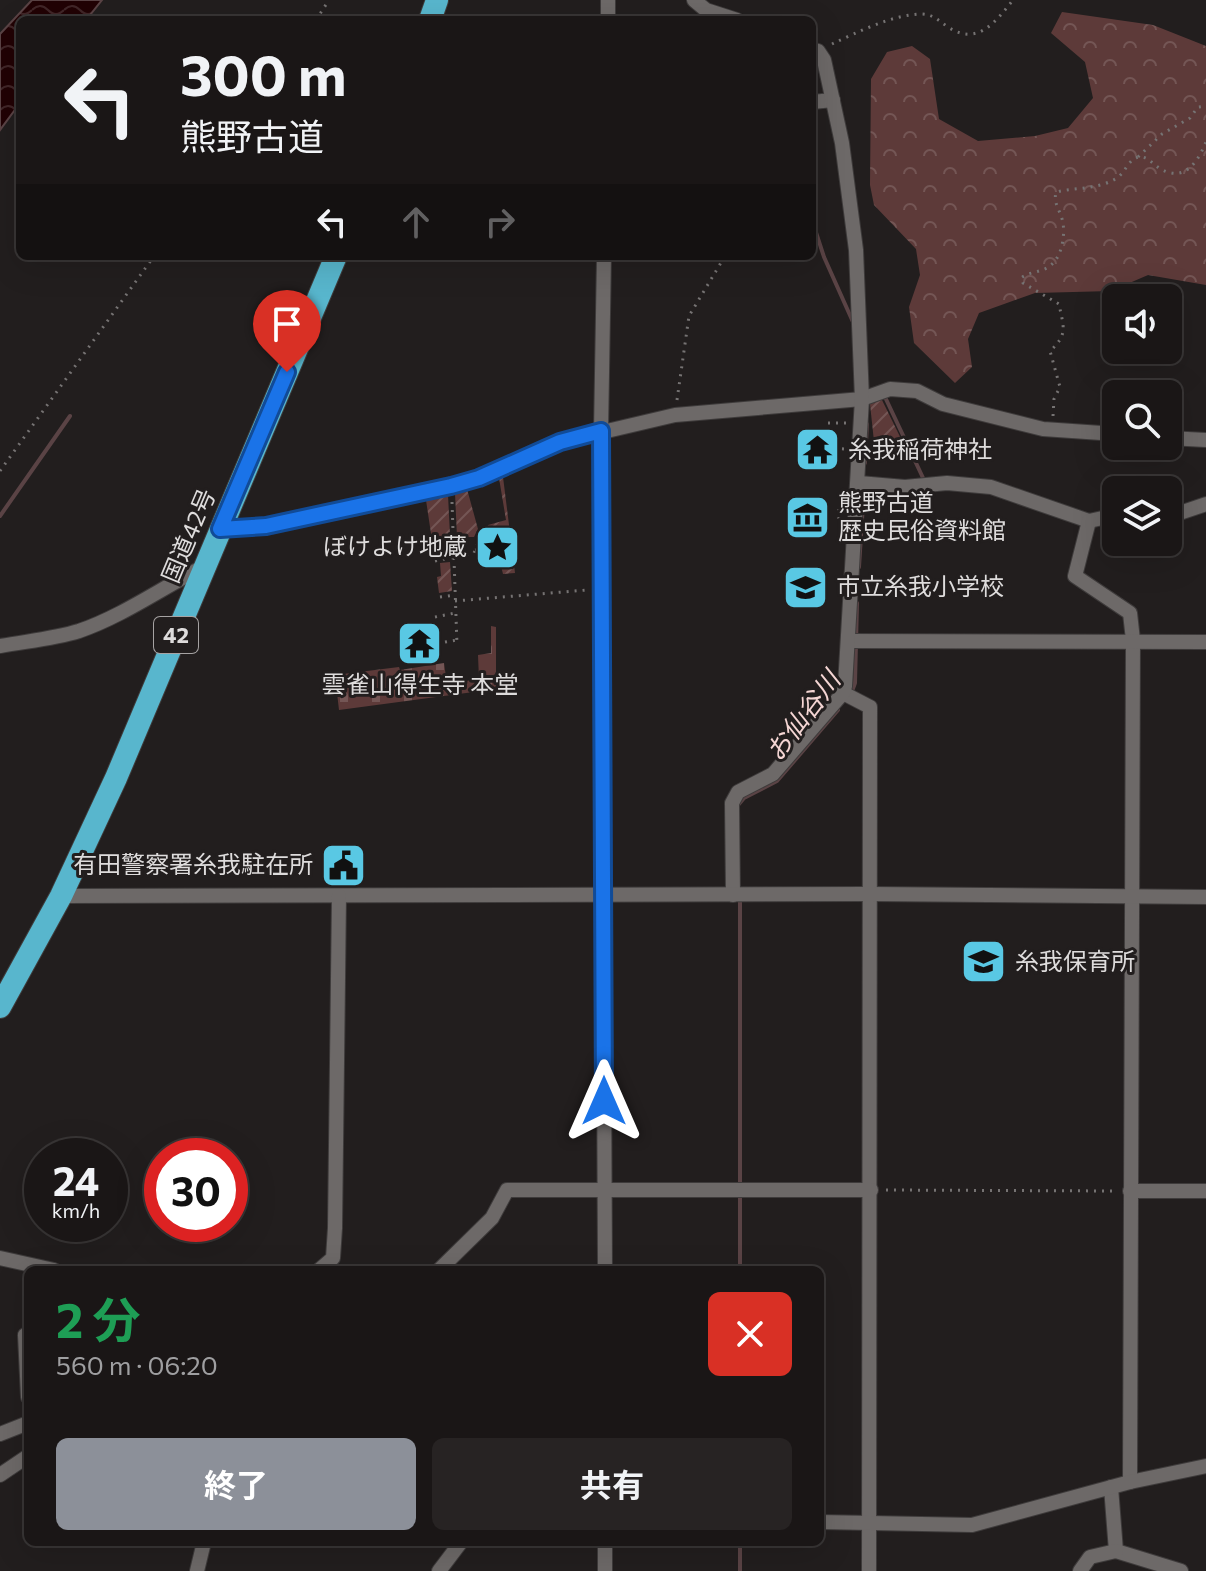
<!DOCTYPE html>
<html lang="ja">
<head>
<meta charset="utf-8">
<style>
	:root { --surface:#1a1616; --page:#272323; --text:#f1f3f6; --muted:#9f9fa1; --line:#383535; --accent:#8c9099 }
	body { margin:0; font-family:Commissioner,"Noto Sans JP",sans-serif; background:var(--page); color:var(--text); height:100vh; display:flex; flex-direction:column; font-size:30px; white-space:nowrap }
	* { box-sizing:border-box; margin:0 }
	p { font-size:26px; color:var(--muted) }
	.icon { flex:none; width:44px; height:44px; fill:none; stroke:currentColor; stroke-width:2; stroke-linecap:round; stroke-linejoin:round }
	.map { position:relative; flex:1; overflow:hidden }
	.panel { position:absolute; left:24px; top:1266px; width:800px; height:280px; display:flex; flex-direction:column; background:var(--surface); border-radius:12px; box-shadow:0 8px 32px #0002,0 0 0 2px var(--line) }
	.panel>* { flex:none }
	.hud { position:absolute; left:16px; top:16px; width:800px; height:244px; border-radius:12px; box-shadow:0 8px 32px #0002,0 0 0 2px var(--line); background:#1a1616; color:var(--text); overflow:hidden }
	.controls { position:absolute; left:1102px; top:284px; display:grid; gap:16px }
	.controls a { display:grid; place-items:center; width:80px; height:80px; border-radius:12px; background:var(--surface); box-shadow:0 8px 32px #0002,0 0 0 2px var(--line); font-size:40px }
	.speed { position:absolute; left:24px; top:1138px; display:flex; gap:16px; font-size:40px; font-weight:700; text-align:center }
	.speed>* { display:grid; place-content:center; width:104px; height:104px; border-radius:50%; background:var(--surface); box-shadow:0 8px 32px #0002,0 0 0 2px var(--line); line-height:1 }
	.speed small { font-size:20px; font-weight:400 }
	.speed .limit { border:12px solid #d22; background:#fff; color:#111 }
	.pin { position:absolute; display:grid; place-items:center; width:68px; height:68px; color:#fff; margin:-82px -34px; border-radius:50% 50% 50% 0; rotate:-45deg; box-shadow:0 0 8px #0007 }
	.pin .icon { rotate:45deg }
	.me { position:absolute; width:88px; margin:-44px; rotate:0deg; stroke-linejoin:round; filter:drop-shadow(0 0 6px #0008) }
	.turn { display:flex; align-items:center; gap:28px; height:168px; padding:0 32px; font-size:36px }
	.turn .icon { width:104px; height:104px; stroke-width:2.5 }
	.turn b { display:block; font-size:56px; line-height:68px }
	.lanes { display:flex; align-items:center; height:76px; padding:0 32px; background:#0003; justify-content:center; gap:40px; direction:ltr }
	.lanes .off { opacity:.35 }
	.round { display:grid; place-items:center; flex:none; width:84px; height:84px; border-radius:12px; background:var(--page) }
	.summary { display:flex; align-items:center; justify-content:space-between; height:136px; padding:0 32px }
	h1 { font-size:48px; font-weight:700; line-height:60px; color:#1e9e55 }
	.action { display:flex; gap:16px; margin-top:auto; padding:16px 32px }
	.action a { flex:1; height:92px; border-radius:12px; background:var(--accent); color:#fff; font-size:32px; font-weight:700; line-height:92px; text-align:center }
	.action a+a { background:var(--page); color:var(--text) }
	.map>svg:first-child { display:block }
	.forest { fill:url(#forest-crowns) }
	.cemetery { fill:url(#cemetery-stones) }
	.garden { fill:url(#garden-furrows) }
	.water { fill:url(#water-waves); stroke:#5a4345; stroke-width:2 }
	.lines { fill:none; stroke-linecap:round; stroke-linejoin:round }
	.stream { stroke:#5a4345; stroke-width:4 }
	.minor-casing { stroke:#3e3b3b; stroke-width:16 }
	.trunk-casing { stroke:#3e3b3b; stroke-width:24 }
	.path { stroke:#767373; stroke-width:3; stroke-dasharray:2 6; stroke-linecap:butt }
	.minor { stroke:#6d6968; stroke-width:14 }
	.trunk { stroke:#58b6cd; stroke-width:22 }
	.route-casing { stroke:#114b97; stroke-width:20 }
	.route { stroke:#1a73e8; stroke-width:14 }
	.labels { text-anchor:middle; stroke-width:6; stroke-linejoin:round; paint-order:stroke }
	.shield { fill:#221e1e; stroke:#a6a3a3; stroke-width:2 }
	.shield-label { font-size:22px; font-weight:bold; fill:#dedcdc }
	.poi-label { font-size:24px; fill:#dedcdc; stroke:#221e1e; text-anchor:start }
	.street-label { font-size:24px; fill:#dedcdc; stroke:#221e1e }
	.water-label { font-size:26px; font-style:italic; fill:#f5d6d4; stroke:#221e1e }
</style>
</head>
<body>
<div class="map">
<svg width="1206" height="1571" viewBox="0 0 1206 1571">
	<defs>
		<pattern id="forest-crowns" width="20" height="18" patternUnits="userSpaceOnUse" patternTransform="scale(2)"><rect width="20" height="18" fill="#5d3a39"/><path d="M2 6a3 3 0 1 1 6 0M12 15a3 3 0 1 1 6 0" fill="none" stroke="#745655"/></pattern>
		<pattern id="cemetery-stones" width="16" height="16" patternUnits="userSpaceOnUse" patternTransform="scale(2)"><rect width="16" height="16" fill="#5d3a39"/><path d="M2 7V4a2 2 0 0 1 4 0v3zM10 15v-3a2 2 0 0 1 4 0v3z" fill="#745655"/></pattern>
		<pattern id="garden-furrows" width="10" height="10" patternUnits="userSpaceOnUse" patternTransform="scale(2)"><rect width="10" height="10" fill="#5d3a39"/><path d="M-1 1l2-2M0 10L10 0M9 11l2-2" fill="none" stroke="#745655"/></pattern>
		<pattern id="water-waves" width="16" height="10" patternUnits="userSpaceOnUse" patternTransform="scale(2)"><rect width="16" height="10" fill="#210204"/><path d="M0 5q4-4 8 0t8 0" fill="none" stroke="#412628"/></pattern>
	</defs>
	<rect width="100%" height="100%" fill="#221e1e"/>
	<polygon class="forest" points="1062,12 1153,25 1206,46 1206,285 1148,275 1111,291 1035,293 979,313 968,339 972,367 955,383 914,343 909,307 920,275 916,249 874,205 870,185 871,79 887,52 912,46 930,59 939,119 978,141 1035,136 1068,128 1093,98 1085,62 1051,33"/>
	<polygon class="cemetery" points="491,626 496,627 496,689 339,710 335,675 399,667 400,670 444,663 447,684 479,679 478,655 491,653"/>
	<g class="garden">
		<polygon points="881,398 910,457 876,460 870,404"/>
		<path d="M503 477 515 573 503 574 501 566 486 568C484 553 483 539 488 525L506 520 499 478Z"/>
		<polygon points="467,489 478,529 474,537 457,537 455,493"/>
		<polygon points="448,495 451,555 443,555 442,546 433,547 426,500"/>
		<polygon points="450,562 452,591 439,593 437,577 441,576 440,563"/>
	</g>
	<polygon class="water" points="32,0 102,0 86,20 20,20 20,103 0,130 0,34"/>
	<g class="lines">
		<g class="stream">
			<polyline points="812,220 824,257 853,322"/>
			<polyline points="885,397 924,480"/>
			<polyline points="865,463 867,424"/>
			<polyline points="0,516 70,416"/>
			<polyline points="859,567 864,488"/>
			<polyline points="851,694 855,683 857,603"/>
			<polyline points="739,804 744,798 777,781 838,710"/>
			<polyline points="740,897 740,1270"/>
			<polyline points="740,1542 740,1571"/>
		</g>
		<defs>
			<g id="minor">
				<polyline points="694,0 706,10 737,20"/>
				<polyline points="608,20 608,0"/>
				<polyline points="812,102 833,100"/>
				<polyline points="604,256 601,431 605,1270"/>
				<polyline points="1168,438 1206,440"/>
				<polyline points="859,483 905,487 947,483 991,487 1089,521 1116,515"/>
				<polyline points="1168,517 1206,504"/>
				<polyline points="1089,521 1075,576 1130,613 1133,640 1130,1482"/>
				<polyline points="220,529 266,526 451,486 479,478 560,442 675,415 862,399 890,389 917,391 943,404 1043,429 1116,434"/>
				<polyline points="848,641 1206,642"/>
				<path d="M0 646C27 641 53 639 79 631 123 616 163 587 205 566"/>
				<polyline points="843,693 870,707 869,1571"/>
				<polyline points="733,895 732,803 738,792 773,774 843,693 845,686 862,399 856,250 842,143 824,60 818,51 812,50"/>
				<polyline points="61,896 870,894 1206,897"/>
				<polyline points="1130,1191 1206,1191"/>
				<polyline points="0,1258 54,1270"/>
				<polyline points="319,1270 333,1258 335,1228 339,896"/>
				<polyline points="439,1270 492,1218 507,1190 871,1190"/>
				<polyline points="25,1335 28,1397"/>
				<polyline points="0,1434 28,1423"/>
				<polyline points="0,1475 28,1456"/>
				<polyline points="1111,1487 1116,1551 1181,1571"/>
				<polyline points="820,1522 972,1525 1130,1482 1206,1466"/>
				<polyline points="197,1571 204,1542"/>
				<polyline points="439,1571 461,1542"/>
				<polyline points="605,1571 605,1542"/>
				<polyline points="1080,1571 1090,1557 1116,1551"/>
			</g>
			<g id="trunk">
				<polyline points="430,20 437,0"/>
				<polyline points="0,1007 61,896 116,778 336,256"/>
			</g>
		</defs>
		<use href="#minor" class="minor-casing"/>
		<use href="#trunk" class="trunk-casing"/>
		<g class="path">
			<polyline points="316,20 329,0"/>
			<path d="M832 44C858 32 891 15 921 14 933 14 939 21 948 27 978 47 996 21 1013 0"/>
			<polyline points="1138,157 1162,134 1190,118 1198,107 1206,106"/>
			<polyline points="677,400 689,316 725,256"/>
			<path d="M1053 416 1054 399 1060 387 1050 351C1069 334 1063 326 1059 304L1023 283 1021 278C1030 271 1042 273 1051 265 1062 256 1065 236 1063 223 1061 211 1053 204 1056 192 1077 187 1097 190 1117 178 1126 172 1128 159 1139 157 1148 156 1153 165 1161 169 1185 183 1198 161 1206 142"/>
			<polyline points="828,423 846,423"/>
			<polyline points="826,448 846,449"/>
			<polyline points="0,471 154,256"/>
			<polyline points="452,502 457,645"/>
			<polyline points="839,509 839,524"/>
			<polyline points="475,550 494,548"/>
			<polyline points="435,561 474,553 485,525"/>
			<polyline points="440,597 455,595"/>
			<polyline points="455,601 587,590"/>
			<polyline points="435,617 455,613"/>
			<polyline points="445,642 457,640"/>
			<polyline points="886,1190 1115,1191"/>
		</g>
		<use href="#minor" class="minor"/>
		<use href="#trunk" class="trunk"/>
	</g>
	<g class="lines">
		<defs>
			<polyline id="route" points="287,372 220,529 266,526 451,486 479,478 560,442 601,431 604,1101"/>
		</defs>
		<use href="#route" class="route-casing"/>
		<use href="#route" class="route"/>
	</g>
	<defs>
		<symbol id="temple-square" viewBox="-11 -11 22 22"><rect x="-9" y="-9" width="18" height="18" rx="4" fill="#59c8e4" stroke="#221e1e"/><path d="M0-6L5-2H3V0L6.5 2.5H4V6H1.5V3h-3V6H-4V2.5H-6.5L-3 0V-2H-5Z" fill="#111"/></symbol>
		<symbol id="museum-square" viewBox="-11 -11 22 22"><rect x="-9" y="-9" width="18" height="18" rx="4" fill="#59c8e4" stroke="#221e1e"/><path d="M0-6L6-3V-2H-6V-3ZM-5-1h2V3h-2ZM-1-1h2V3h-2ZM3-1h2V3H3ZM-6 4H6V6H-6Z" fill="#111"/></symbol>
		<symbol id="sight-square" viewBox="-11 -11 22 22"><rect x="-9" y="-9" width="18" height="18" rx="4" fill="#59c8e4" stroke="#221e1e"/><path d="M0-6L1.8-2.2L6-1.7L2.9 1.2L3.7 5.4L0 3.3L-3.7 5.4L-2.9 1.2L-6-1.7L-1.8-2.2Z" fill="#111"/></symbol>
		<symbol id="school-square" viewBox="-11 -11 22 22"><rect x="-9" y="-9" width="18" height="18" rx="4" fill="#59c8e4" stroke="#221e1e"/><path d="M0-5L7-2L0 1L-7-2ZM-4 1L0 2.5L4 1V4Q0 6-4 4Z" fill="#111"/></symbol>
		<symbol id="civic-square" viewBox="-11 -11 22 22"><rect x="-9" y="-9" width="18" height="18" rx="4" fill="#59c8e4" stroke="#221e1e"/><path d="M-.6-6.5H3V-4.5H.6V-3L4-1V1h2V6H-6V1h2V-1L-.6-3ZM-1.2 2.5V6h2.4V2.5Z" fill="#111"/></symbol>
	</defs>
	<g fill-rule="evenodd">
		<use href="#temple-square" x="792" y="424" width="51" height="51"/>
		<use href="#museum-square" x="782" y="492" width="51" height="51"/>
		<use href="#sight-square" x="472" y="522" width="51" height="51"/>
		<use href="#school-square" x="780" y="562" width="51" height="51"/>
		<use href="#temple-square" x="394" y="618" width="51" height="51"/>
		<use href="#civic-square" x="318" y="840" width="51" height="51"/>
		<use href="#school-square" x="958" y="936" width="51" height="51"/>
	</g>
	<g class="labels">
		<rect class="shield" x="154" y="617" width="44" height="36" rx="6"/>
		<g class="shield-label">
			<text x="176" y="643">42</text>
		</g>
		<g class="poi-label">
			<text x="848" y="458">糸我稲荷神社</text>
			<text x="838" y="511">熊野古道<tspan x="838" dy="28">歴史民俗資料館</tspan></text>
			<text x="467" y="555" text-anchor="end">ぼけよけ地蔵</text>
			<text x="836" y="595">市立糸我小学校</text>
			<text x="420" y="693" text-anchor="middle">雲雀山得生寺 本堂</text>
			<text x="313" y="873" text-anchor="end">有田警察署糸我駐在所</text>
			<text x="1015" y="970">糸我保育所</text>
		</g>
		<g class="street-label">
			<text transform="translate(189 536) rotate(-67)" y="8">国道42号</text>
		</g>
		<g class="water-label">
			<text transform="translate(803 716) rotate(-53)" y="9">お仙谷川</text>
		</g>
	</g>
</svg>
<div class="controls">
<a><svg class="icon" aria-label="sound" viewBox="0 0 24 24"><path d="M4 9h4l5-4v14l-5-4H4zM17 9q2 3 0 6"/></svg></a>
<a><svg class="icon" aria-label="search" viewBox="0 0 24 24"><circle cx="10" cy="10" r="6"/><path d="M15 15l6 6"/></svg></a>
<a><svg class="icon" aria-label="layers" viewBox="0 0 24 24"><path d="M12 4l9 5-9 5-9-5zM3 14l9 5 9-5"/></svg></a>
</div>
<div class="speed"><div>24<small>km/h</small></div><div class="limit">30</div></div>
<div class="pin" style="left:287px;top:372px;background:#d93025"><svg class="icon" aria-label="arrive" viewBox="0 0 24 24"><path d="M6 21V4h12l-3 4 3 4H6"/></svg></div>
<svg class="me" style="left:604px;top:1101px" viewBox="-20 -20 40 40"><path d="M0-17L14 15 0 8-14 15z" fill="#1a73e8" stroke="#fff" stroke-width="4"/></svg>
<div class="hud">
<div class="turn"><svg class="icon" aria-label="left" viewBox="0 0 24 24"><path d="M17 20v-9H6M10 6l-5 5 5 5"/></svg><div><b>300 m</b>熊野古道</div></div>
<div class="lanes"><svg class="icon" aria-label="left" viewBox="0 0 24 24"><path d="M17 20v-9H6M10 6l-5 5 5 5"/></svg><svg class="icon off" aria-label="ahead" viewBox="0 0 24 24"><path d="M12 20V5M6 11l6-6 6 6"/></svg><svg class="icon off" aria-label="right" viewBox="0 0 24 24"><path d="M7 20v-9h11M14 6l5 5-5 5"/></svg></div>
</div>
<section class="panel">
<div class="summary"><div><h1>2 分</h1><p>560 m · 06:20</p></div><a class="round" style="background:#d93025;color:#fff"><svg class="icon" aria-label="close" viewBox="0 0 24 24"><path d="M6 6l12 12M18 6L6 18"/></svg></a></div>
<div class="action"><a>終了</a><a>共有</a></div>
</section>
</div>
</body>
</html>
